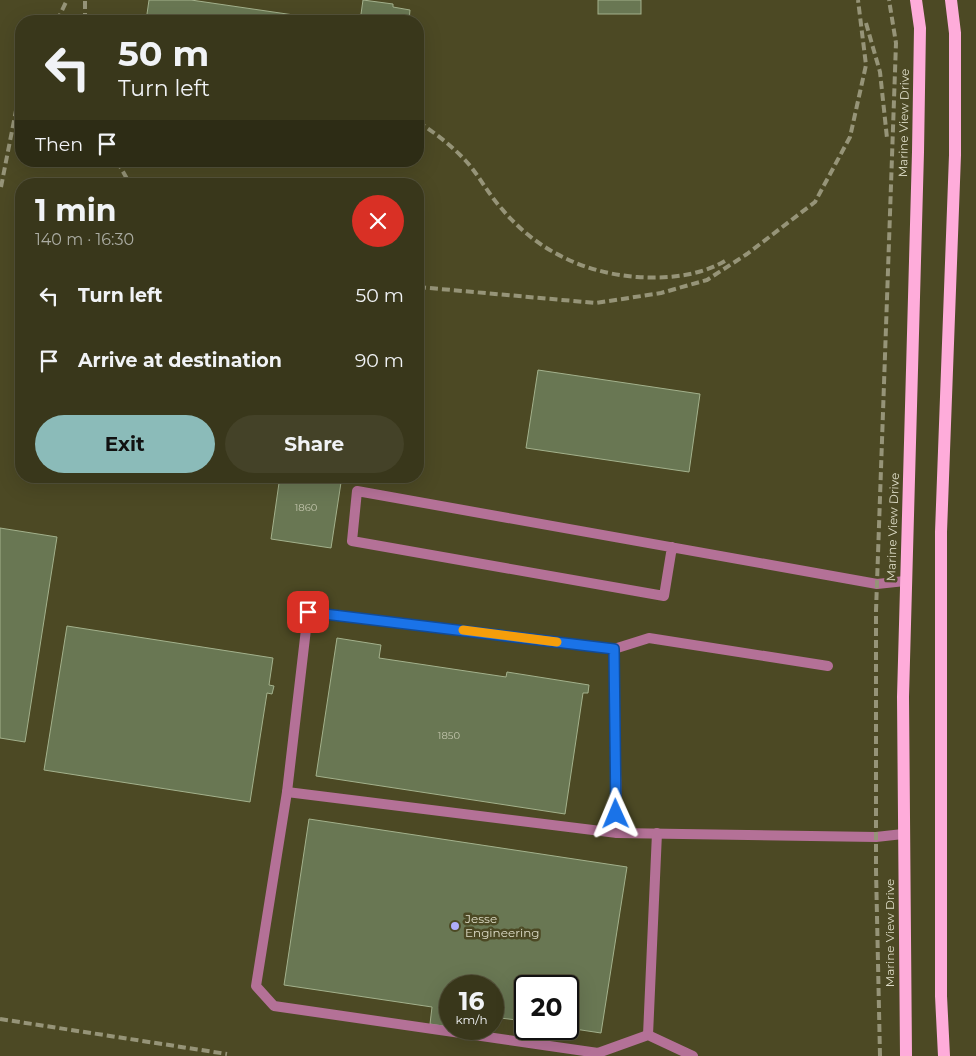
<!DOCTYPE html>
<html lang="en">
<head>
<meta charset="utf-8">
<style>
	:root { --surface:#39371b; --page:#444228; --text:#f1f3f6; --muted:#abaca3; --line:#53513a; --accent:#8bbbb9 }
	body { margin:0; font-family:Montserrat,sans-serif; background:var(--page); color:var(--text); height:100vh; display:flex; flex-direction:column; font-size:19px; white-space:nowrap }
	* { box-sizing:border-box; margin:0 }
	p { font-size:16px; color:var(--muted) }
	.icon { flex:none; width:28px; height:28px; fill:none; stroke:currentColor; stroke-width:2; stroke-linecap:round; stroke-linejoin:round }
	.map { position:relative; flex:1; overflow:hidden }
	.drawer { position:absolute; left:15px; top:178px; width:409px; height:305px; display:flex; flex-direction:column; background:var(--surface); border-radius:20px; box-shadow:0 5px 20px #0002,0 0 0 1px var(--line) }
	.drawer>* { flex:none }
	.guide { position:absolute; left:15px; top:15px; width:409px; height:152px; border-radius:20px; box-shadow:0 5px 20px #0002,0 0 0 1px var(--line); background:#39371b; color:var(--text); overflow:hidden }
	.speed { position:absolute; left:439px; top:975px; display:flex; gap:10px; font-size:25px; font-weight:700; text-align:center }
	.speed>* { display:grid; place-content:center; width:65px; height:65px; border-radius:50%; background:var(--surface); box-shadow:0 5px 20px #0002,0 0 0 1px var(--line); line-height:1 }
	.speed small { font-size:12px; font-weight:400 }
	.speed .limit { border:2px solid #111; border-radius:8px; background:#fff; color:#111 }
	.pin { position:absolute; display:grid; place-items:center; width:42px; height:42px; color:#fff; margin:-21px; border-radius:10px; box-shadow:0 2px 8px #0006 }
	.me { position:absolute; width:55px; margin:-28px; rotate:359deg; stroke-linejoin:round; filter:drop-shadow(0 0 4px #0008) }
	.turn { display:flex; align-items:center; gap:18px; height:105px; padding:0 20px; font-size:22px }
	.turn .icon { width:65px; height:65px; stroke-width:2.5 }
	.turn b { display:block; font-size:35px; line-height:42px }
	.then { display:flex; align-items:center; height:48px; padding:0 20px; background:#0003; gap:10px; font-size:19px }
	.round { display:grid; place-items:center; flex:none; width:52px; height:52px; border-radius:26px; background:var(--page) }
	.headline { display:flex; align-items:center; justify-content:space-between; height:85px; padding:0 20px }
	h1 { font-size:30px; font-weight:700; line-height:38px }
	.primary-button { display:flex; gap:10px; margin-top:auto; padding:10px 20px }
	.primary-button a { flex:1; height:58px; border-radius:30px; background:var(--accent); color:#111; font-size:20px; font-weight:700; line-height:58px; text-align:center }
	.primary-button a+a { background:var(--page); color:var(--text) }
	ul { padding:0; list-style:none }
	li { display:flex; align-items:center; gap:15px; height:65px; padding:0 20px }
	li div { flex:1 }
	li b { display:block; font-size:19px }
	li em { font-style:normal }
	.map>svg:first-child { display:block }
	.building { fill:#697753; stroke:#a3b18c }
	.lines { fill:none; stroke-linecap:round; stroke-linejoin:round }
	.lane { stroke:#b47197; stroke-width:10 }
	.primary { stroke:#feacda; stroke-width:12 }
	.rail { stroke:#969478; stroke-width:4; stroke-dasharray:8 4; stroke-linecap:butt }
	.route-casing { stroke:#114b97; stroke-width:12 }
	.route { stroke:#1a73e8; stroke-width:9 }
	.slow { stroke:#f59e0b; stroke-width:9 }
	.poi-dot { fill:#b0aefa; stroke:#4c4924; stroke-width:2 }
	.labels { text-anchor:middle; stroke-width:5; stroke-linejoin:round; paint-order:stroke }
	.number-label { font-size:10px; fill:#c1c4ab }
	.street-label { font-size:12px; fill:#deddc8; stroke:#4c4924 }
	.poi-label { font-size:12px; fill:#deddc8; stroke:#4c4924; text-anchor:start }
</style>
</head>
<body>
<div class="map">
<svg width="976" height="1056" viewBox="0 0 976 1056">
	<rect width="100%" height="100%" fill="#4c4924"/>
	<g class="building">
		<polygon points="149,0 191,0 335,21 146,21"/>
		<polygon points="363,0 393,4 393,7 410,10 409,21 360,21"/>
		<rect x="598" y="0" width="43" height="14"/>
		<polygon points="538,370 700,394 689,472 526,448"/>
		<polygon points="280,476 342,476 331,548 271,539"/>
		<polygon points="0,528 57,537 25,742 0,738"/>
		<polygon points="67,626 273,658 269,685 274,686 272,694 267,693 250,802 44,770"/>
		<polygon points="337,638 381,645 379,658 506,677 507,672 589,685 588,693 583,693 565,814 316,776"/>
		<polygon points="309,819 627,867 601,1033 568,1028 568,986 525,986 525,1021 492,1017 492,986 450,986 450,1027 430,1024 432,1007 284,985"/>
	</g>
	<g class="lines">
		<g class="lane">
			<polyline points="672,547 664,596 352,541 357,491 877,584 905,581"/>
			<polyline points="614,649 617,833"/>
			<polyline points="287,792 617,833 876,837 903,834"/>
			<polyline points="648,1035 657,833"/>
			<polyline points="693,1056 648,1035 598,1053 274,1006 256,986 287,792 308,612 614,649 649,638 828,666"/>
		</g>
		<g class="primary">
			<polyline points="906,1056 903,697 918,152 920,28 916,0"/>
			<polyline points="944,1056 941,996 941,532 955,155 955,33 951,0"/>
		</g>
		<g class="rail">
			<polyline points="57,21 67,0"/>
			<polyline points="85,21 85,0"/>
			<polyline points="866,23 880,72 887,138"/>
			<path d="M418 122C434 132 452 146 465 160 479 175 488 194 502 209 536 250 584 273 637 277 667 279 699 276 725 261"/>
			<polyline points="117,161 130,184"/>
			<polyline points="1,187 21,85"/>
			<polyline points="418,287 596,303 661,293 707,280 747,254 815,202 850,137 866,65 858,0"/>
			<polyline points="0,1019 227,1054"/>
			<polyline points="880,1056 876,870 876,611 896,43 889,0"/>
		</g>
	</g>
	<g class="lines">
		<defs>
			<polyline id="route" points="308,612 614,649 616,814"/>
		</defs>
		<use href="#route" class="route-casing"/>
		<use href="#route" class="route"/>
		<polyline class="slow" points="463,630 557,642"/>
	</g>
	<circle class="poi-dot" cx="455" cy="926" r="5"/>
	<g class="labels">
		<g class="number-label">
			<text x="306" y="511">1860</text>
			<text x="449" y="739">1850</text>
		</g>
		<g class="street-label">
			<text transform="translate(904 123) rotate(-89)" y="4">Marine View Drive</text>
			<text transform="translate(893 527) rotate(-88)" y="4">Marine View Drive</text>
			<text transform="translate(890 933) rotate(-90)" y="4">Marine View Drive</text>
		</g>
		<g class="poi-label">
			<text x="465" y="923">Jesse<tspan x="465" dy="14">Engineering</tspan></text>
		</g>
	</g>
</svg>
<div class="speed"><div>16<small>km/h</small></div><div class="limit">20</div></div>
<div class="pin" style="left:308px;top:612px;background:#d93025"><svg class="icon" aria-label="arrive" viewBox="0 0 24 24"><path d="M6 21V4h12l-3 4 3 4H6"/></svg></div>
<svg class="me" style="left:616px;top:814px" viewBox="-20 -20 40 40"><path d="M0-17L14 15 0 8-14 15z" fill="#1a73e8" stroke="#fff" stroke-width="4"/></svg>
<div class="guide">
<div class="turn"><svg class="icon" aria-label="left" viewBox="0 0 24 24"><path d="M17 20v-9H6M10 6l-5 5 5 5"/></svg><div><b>50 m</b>Turn left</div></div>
<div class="then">Then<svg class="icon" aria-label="arrive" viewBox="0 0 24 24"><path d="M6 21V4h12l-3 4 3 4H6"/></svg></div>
</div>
<section class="drawer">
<div class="headline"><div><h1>1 min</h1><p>140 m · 16:30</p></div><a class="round" style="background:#d93025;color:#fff"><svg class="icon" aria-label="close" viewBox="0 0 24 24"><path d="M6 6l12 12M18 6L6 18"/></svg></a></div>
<ul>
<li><svg class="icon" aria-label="left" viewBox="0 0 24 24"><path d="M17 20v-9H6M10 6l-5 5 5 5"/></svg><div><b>Turn left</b></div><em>50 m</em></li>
<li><svg class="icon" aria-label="arrive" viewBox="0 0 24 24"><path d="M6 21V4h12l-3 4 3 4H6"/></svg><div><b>Arrive at destination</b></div><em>90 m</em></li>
</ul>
<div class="primary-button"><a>Exit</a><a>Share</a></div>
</section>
</div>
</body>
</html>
